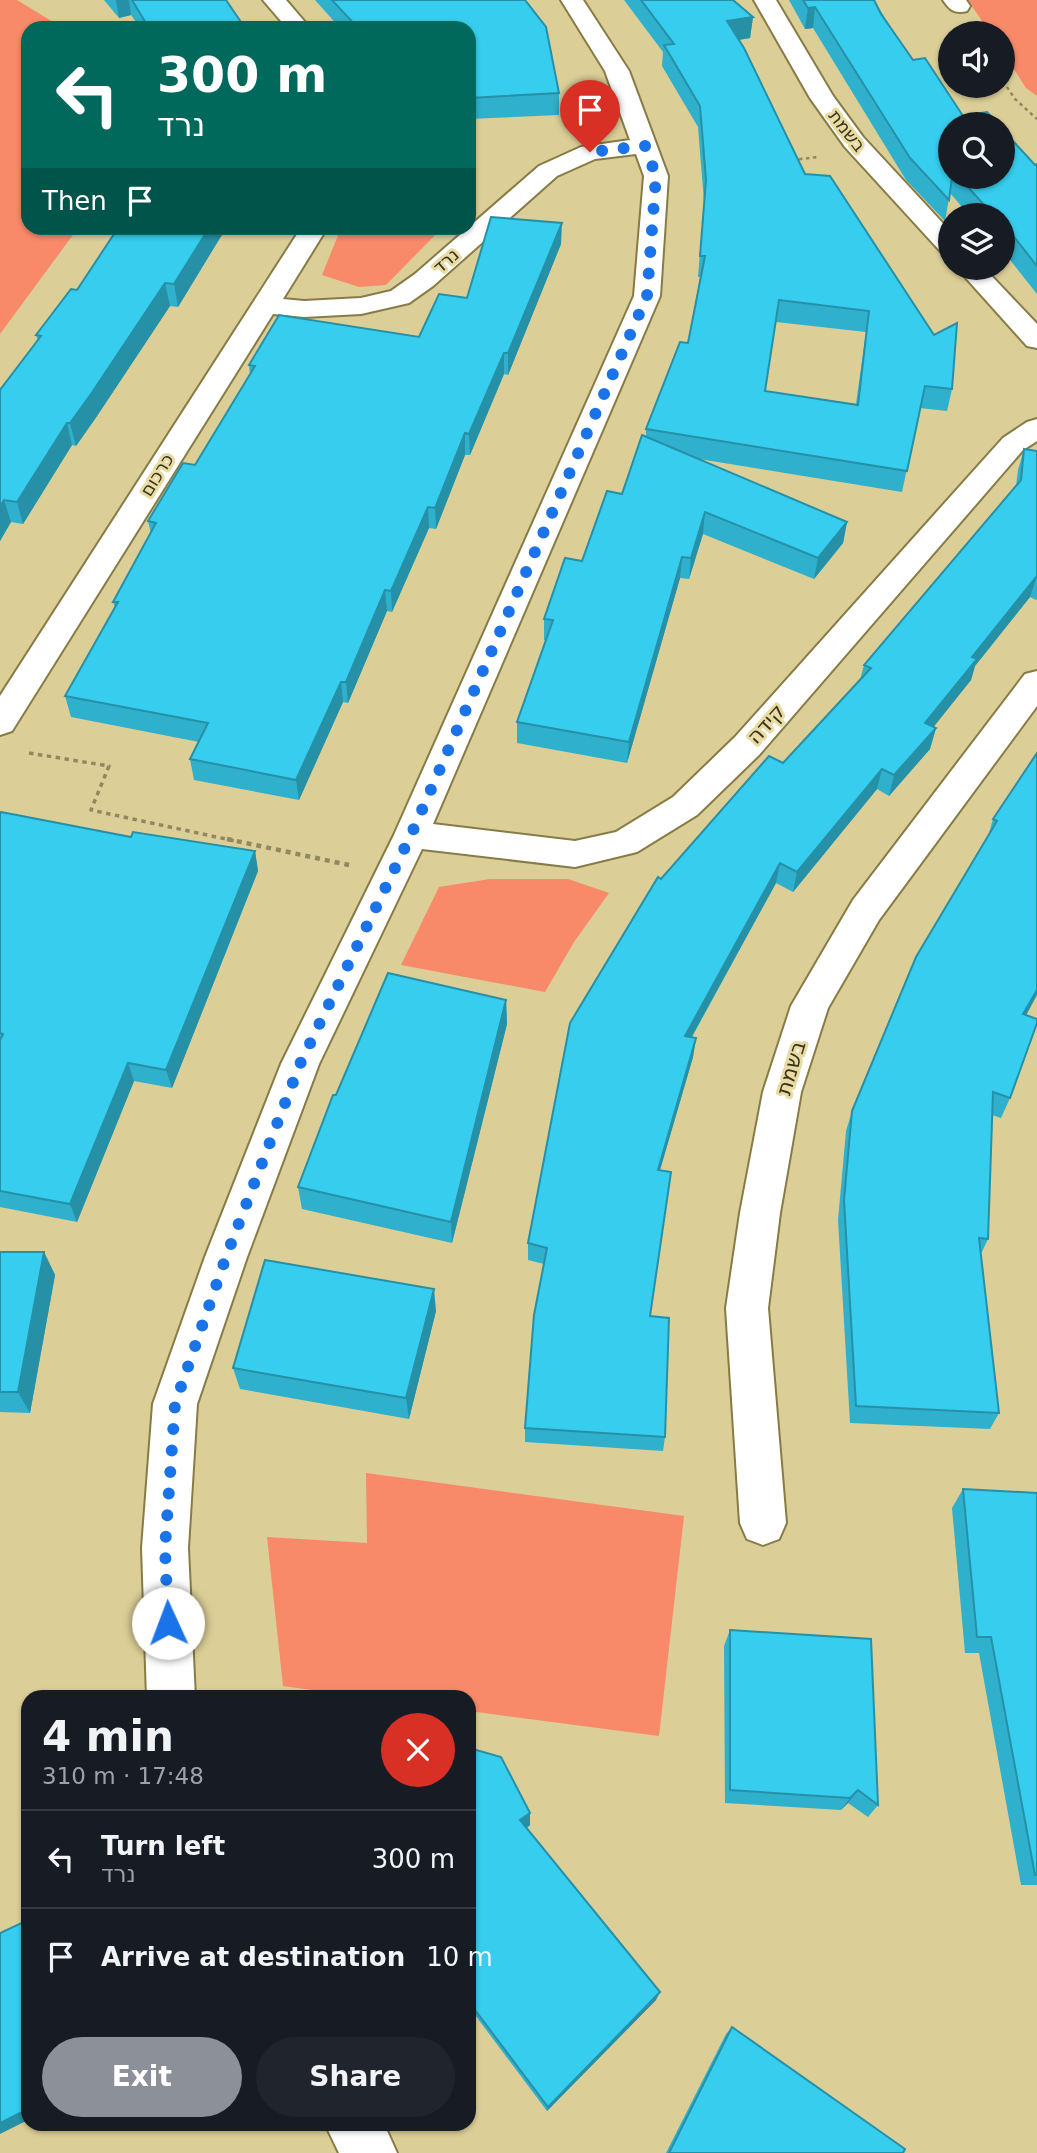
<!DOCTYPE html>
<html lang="en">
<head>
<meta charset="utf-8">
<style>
	:root { --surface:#171b24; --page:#20242c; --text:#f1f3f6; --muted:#9ea1a6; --line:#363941; --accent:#8c9099 }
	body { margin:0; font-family:"DejaVu Sans",Heebo,sans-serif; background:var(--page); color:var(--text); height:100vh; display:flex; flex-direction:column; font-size:26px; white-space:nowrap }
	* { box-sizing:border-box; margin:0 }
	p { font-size:23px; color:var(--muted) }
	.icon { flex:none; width:38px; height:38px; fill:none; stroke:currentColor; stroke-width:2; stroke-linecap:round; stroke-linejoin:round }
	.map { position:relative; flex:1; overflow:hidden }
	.side { position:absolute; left:21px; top:1690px; width:455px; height:441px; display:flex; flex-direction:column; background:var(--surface); border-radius:21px; box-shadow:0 2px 5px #0004 }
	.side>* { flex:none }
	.hud { position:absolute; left:21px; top:21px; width:455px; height:214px; border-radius:21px; box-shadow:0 2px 5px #0004; background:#00695c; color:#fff; overflow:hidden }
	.tools { position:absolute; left:938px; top:21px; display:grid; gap:14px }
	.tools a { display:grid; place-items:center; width:77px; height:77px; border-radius:50%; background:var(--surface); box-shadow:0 2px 5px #0004; font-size:35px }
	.pin { position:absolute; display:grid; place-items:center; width:60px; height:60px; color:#fff; margin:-72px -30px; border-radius:50% 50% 50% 0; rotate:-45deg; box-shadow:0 0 7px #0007 }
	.pin .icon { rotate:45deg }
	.me { position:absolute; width:77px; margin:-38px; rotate:358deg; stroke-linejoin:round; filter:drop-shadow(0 0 5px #0008) }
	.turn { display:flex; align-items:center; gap:24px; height:147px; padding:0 21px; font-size:32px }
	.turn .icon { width:91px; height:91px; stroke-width:2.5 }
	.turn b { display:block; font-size:49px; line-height:60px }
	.then { display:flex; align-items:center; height:66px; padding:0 21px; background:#0003; gap:14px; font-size:26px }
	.round { display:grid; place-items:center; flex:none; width:74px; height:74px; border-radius:37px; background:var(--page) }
	.head { display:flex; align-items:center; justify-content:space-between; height:119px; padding:0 21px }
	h1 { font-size:42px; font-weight:700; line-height:52px }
	.button { display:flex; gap:14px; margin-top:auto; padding:14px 21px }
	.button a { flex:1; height:80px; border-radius:42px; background:var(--accent); color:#fff; font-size:28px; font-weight:700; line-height:80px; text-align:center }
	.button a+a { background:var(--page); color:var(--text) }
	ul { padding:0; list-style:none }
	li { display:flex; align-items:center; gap:21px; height:98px; padding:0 21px; border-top:2px solid var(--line) }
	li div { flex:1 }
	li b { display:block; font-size:26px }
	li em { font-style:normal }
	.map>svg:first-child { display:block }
	.green { fill:#f88969 }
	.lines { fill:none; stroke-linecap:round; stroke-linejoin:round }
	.minor-casing { stroke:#877b46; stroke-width:4 }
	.path-far2 { stroke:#918860; stroke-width:2.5; stroke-dasharray:3.5 3.5; stroke-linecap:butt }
	.path-far1 { stroke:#918860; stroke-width:3.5; stroke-dasharray:4.5 4.5; stroke-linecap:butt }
	.path { stroke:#918860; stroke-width:4.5; stroke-dasharray:5 5; stroke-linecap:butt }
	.minor { fill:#fff; fill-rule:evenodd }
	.wall { fill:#2fb0cd; fill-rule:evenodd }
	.shaded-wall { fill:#2690a7 }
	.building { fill:#37cdee; stroke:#2690a7; stroke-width:2; fill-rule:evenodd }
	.route { stroke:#1a73e8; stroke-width:12; stroke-dasharray:0 21.6 }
	.labels { text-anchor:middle; stroke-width:6; stroke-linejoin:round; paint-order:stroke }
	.far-street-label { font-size:18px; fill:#39341e; stroke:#e8dba4 }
	.street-label { font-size:21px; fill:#39341e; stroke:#e8dba4 }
</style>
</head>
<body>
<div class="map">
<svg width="1037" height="2153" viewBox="0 0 1037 2153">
	<rect width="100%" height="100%" fill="#dbce97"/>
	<g class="green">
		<polygon points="0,0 17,0 63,28 28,28 28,228 78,228 0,334"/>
		<polygon points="968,0 1037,0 1037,96 1026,88 1003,52 1003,33 990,33"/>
		<polygon points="341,228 442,228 386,285 359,287 322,275"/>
		<polygon points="490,879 568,879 609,893 574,942 545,992 401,965 439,887"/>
		<polygon points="366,1473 684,1516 659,1736 469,1711 469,1698 370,1698 283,1686 267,1537 367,1543"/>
	</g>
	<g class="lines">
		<defs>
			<g id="minor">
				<polygon points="263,0 286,0 310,28 287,28"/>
				<polygon points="561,0 583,0 629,71 668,176 660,296 433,824 575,841 616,832 673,797 735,737 1003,438 1027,422 1037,419 1037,441 1023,450 759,755 697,815 637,852 575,867 422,849 319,1064 247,1257 197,1404 188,1548 195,1698 147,1698 142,1548 153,1404 205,1257 281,1064 394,835 634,296 644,176 636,154 595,159 557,176 433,286 409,303 361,314 304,317 273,314 12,731 0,735 0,696 301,228 327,228 283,299 304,301 361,298 391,291 415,274 539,166 581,147 630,140 605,71"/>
				<polygon points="754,0 776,0 833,96 863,137 950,231 950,254 941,252 845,147 810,98"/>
				<path d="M943 0H966L970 6 967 11C954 14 950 10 943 0Z"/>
				<polygon points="957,268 984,268 1037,324 1037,348 1027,346"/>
				<polygon points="1037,671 1037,706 879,920 828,1008 801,1092 780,1213 768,1308 786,1523 779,1539 763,1545 747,1539 740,1523 726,1308 740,1213 763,1092 791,1006 853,900 1025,674"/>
				<polygon points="325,2124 384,2124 397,2153 339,2153"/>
			</g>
		</defs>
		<use href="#minor" class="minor-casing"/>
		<g class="path-far2">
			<polyline points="1003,81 1015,99 1037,119"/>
			<polyline points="792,160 818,157"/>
		</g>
		<polyline class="path-far1" points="29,753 109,766 91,810 235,841"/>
		<polyline class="path" points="227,839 349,865"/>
		<use href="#minor" class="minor"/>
	</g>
	<g class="wall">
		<polygon points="104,0 226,0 245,28 140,28 131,15 119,18"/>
		<polygon points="315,0 525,0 559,93 559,115 469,119 469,28 340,28"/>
		<path d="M624 0H733L753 17 750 38 739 40 805 174 952 389 947 411 920 408 902 492 699 459 847 522 843 543 814 579 703 534 689 579 680 578 627 763 517 743V722L546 641 544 640V619L582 561 622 494 646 436V429L688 343 700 277H698L704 202 698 127 662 66 663 52ZM776 322 866 332 856 404 765 391Z"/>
		<polygon points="789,0 874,0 950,124 950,177 1003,177 1037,164 1037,294 1003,251 1003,215 969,215 950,193 945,221 906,180 813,28 805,29"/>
		<polygon points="118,228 236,228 234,233 223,233 178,307 170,306 97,416 76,446 72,445 23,524 11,522 0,541 0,390 38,341 36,335 77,290"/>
		<polygon points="561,244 508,375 504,374 470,455 465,455 436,529 429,528 392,612 387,611 348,703 343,702 299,800 194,780 190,759 199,742 71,717 65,696 115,608 113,602 151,533 148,521 195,465 250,374 249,365 419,337 467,298"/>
		<polygon points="1024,449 1037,451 1037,599 1036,600 1030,597 975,666 971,680 933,727 936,728 930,749 889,796 877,789 793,892 776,883 692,1037 696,1038 693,1057 660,1170 650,1316 665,1437 663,1451 525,1442 525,1428 544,1264 528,1260 528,1243 661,879 783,763 860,680 864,665 1016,486 1018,470"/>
		<polygon points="1037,753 1026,1015 1010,1098 1001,1118 992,1115 988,1239 981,1254 999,1413 990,1429 850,1423 838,1220 846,1131 852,1111 988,837 993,819"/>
		<polygon points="0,814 131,837 255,851 258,871 172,1088 134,1081 77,1222 0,1207"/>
		<polygon points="506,1000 507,1024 452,1243 302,1209 298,1187 336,1095"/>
		<polygon points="0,1252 44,1252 55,1275 30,1413 0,1412"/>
		<polygon points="436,1311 409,1419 240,1389 233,1368"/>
		<polygon points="963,1489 1037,1493 1037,1885 1021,1885 979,1653 965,1653 952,1508"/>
		<polygon points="730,1630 878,1805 868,1817 848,1803 841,1810 725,1803 724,1646"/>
		<polygon points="469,1748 530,1813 530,1825 527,1828 656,2000 547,2111 469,2007"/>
		<polygon points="732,2027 903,2153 666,2153 726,2034"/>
	</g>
	<g class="shaded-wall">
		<polygon points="116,0 129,0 131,15 119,18"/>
		<polygon points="815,7 813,28 805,29 808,8"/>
		<polygon points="753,17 750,38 725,42 727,21"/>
		<polygon points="562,223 561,244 508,375 508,353"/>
		<polygon points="209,228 222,228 223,233 178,307 174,284"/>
		<polygon points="165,283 170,306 97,416 76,446 70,423"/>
		<polygon points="504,353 504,374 470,455 469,434"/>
		<polygon points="67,423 72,445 23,524 17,502"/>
		<polygon points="465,433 465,455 436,529 435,508"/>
		<polygon points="4,500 11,522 0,541 0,507"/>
		<polygon points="428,507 429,528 392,612 391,591"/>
		<polygon points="705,512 703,534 689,579 691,558"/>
		<polygon points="847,522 843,543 814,579 818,558"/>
		<polygon points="682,557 680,578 627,763 629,742"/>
		<polygon points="1037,576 1030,597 975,666 971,680 920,744 925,723 972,657"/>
		<polygon points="385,590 387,611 348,703 346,682"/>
		<polygon points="341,682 343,702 299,800 296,780"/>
		<polygon points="936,728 930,749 889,796 894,775"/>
		<polygon points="882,769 877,789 793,892 797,872"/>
		<polygon points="255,851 258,871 172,1088 166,1070"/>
		<polygon points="780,863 776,883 682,1054 685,1036"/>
		<polygon points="1037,990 1037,995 1015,1036 1023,1014"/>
		<polygon points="506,1000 507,1024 452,1243 451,1222"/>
		<polygon points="696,1038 693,1057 655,1187 658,1170"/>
		<polygon points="128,1063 134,1081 77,1222 70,1204"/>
		<polygon points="44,1252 55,1275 30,1413 18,1392"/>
		<polygon points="434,1289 436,1311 409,1419 406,1398"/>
		<polygon points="858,1790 848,1803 841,1810 850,1798"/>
		<polygon points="530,1813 530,1825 520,1832 520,1820"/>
		<polygon points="660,1992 656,2000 547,2111 548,2107"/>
		<polygon points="28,2109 28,2120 0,2134 0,2123"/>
	</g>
	<g class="building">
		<polygon points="132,0 226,0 245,28 149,28"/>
		<polygon points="332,0 525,0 546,27 559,93 469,98 469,28 358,28"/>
		<path d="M641 0H733L753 17 727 21 744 48 805 174 830 176 934 335 957 323 952 389 925 386 907 471 646 429 680 342 688 343 705 256H700L706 180 700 106 664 45 674 44ZM779 300 869 311 858 405 765 391Z"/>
		<polygon points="803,0 874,0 881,14 913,60 925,58 963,116 987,112 998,124 950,124 950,177 952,177 949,200 910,158 815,7 808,8"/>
		<polygon points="1003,130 1035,165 1037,164 1037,266 1003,223 1003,215 993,215 959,177 1003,177"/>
		<polygon points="491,217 562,223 508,353 504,353 469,434 465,433 435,508 428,507 391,591 385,590 346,682 341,682 296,780 190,759 208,723 65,696 118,602 113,602 156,523 148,521 183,463 195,465 255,366 249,365 279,315 419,337 439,294 467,298"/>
		<polygon points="118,228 209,228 174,284 165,283 91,394 70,423 67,423 17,502 4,500 0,507 0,390 41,336 36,335 71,289 77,290"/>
		<polygon points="642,435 847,522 818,558 705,512 691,558 682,557 629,742 517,722 553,620 544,619 565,558 582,561 607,491 622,494"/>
		<polygon points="1024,449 1037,451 1037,576 972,657 977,659 925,723 936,728 894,775 882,769 797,872 780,863 685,1036 696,1038 658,1170 671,1172 650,1316 669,1318 665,1437 525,1428 534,1315 547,1248 528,1243 570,1023 658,877 661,879 769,756 783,763 871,668 864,665 1021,480"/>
		<polygon points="1037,753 1037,990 1023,1014 1037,1019 1037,1023 1010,1098 993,1092 988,1239 979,1238 999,1413 856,1406 844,1200 852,1111 916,957 997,821 993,819"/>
		<polygon points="1,812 131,837 133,832 255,851 166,1070 128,1063 70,1204 0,1191 0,1040 3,1034 0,1033 0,814"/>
		<polygon points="388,973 506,1000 451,1222 298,1187 333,1095 336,1095"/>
		<polygon points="0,1252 44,1252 18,1392 0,1392"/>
		<polygon points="265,1260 434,1289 406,1398 233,1368"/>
		<polygon points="963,1489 1037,1493 1037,1875 1035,1875 991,1637 977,1637"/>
		<polygon points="730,1630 871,1639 878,1805 858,1790 850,1798 730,1790"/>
		<polygon points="469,1748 501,1757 530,1813 520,1820 660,1992 548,2107 469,2002"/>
		<polygon points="28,1920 28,2109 0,2123 0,1933"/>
		<polygon points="732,2027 905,2149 903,2153 669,2153"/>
	</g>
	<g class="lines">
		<polyline class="route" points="168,1623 165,1548 175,1404 226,1257 300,1064 411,835 647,296 656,176 645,146 590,152"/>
	</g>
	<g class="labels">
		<g class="far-street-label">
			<text transform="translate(847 131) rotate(52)" y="6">בשמת</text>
			<text transform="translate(446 261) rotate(-41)" y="6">נרד</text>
			<text transform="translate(157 475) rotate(-58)" y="6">כרכום</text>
		</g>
		<g class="street-label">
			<text transform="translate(766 724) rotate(-48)" y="7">קידה</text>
			<text transform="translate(791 1068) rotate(-73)" y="7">בשמת</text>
		</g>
	</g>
</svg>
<div class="tools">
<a><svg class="icon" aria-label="sound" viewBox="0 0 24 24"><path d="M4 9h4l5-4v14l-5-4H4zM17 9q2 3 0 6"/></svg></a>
<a><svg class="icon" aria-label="search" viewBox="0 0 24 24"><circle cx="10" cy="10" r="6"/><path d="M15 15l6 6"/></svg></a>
<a><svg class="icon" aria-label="layers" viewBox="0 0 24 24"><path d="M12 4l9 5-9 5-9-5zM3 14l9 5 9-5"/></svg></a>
</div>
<div class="pin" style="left:590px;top:152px;background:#d93025"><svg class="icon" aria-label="arrive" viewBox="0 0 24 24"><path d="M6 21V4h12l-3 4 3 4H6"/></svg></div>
<svg class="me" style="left:168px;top:1623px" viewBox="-20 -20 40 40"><circle r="19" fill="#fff"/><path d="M0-13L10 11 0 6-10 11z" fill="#1a73e8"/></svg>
<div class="hud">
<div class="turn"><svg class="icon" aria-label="left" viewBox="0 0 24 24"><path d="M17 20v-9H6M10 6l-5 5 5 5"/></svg><div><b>300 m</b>נרד</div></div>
<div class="then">Then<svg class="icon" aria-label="arrive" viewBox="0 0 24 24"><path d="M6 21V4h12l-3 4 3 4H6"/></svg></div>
</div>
<section class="side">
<div class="head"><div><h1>4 min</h1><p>310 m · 17:48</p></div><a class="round" style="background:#d93025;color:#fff"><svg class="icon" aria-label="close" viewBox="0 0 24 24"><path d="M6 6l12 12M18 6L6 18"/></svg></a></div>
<ul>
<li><svg class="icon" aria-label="left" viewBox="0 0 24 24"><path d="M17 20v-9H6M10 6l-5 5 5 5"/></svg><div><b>Turn left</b><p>נרד</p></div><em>300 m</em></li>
<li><svg class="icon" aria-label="arrive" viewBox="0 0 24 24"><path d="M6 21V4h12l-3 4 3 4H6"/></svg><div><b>Arrive at destination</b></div><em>10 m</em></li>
</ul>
<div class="button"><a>Exit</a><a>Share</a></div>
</section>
</div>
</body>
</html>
